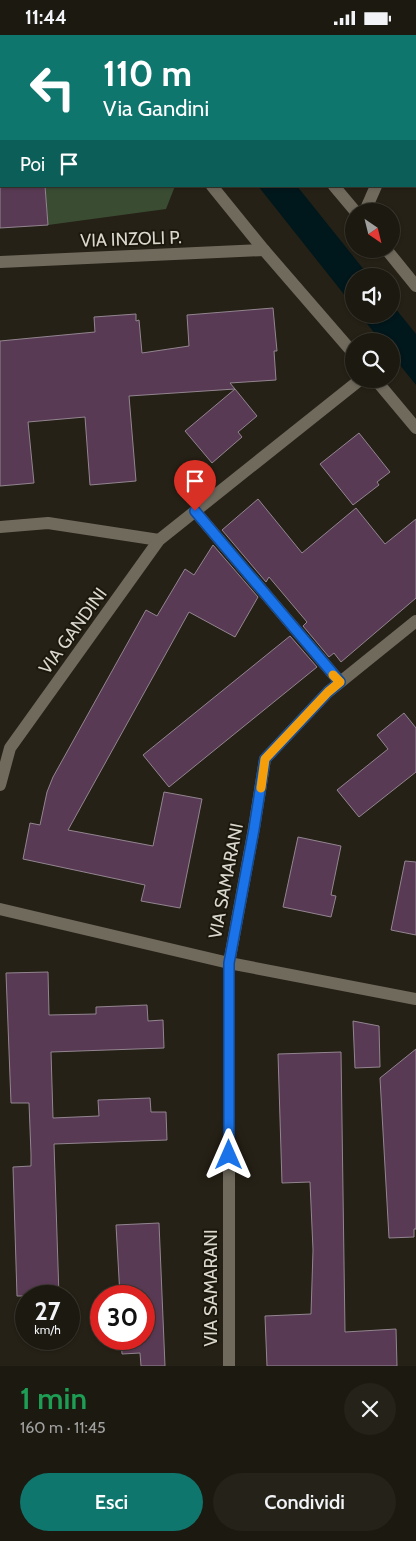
<!DOCTYPE html>
<html lang="it">
<head>
<meta charset="utf-8">
<style>
	:root { --surface:#1c1910; --page:#252219; --text:#f1f3f6; --muted:#a0a09f; --line:#3a3830; --accent:#0f766e }
	body { margin:0; font-family:Cabin,sans-serif; background:var(--page); color:var(--text); height:100vh; display:flex; flex-direction:column; font-size:19px; white-space:nowrap }
	* { box-sizing:border-box; margin:0 }
	p { font-size:16px; color:var(--muted) }
	.icon { flex:none; width:28px; height:28px; fill:none; stroke:currentColor; stroke-width:2; stroke-linecap:round; stroke-linejoin:round }
	.map { position:relative; height:1331px; overflow:hidden }
	.panel { display:flex; flex-direction:column; background:var(--surface); flex:1 }
	.panel>* { flex:none }
	.guide { position:absolute; left:0px; top:0px; width:416px; height:152px; box-shadow:0 1px 4px #0004,0 0 0 1px var(--line); background:#0f766e; color:#fff; overflow:hidden }
	.needle { width:32px; rotate:145deg }
	.buttons { position:absolute; left:345px; top:168px; display:grid; gap:10px }
	.buttons a { display:grid; place-items:center; width:55px; height:55px; border-radius:50%; background:var(--surface); box-shadow:0 1px 4px #0004,0 0 0 1px var(--line); font-size:25px }
	.speed { position:absolute; left:15px; top:1250px; display:flex; gap:10px; font-size:25px; font-weight:700; text-align:center }
	.speed>* { display:grid; place-content:center; width:65px; height:65px; border-radius:50%; background:var(--surface); box-shadow:0 1px 4px #0004,0 0 0 1px var(--line); line-height:1 }
	.speed small { font-size:12px; font-weight:400 }
	.speed .limit { border:8px solid #d22; background:#fff; color:#111 }
	.pin { position:absolute; display:grid; place-items:center; width:42px; height:42px; color:#fff; margin:-51px -21px; border-radius:50% 50% 50% 0; rotate:-45deg; box-shadow:0 0 5px #0007 }
	.pin .icon { rotate:45deg }
	.me { position:absolute; width:55px; margin:-28px; rotate:0deg; stroke-linejoin:round; filter:drop-shadow(0 0 4px #0008) }
	.turn { display:flex; align-items:center; gap:18px; height:105px; padding:0 20px; font-size:22px }
	.turn .icon { width:65px; height:65px; stroke-width:2.5 }
	.turn b { display:block; font-size:35px; line-height:42px }
	.then { display:flex; align-items:center; height:48px; padding:0 20px; background:#0003; gap:10px; font-size:19px }
	.round { display:grid; place-items:center; flex:none; width:52px; height:52px; border-radius:26px; background:var(--page) }
	.head { display:flex; align-items:center; justify-content:space-between; height:85px; padding:0 20px }
	h1 { font-size:30px; font-weight:600; line-height:38px; color:#1e9e55 }
	.button { display:flex; gap:10px; margin-top:auto; padding:10px 20px }
	.button a { flex:1; height:58px; border-radius:30px; background:var(--accent); color:#fff; font-size:20px; font-weight:600; line-height:58px; text-align:center }
	.button a+a { background:var(--page); color:var(--text) }
	.status { display:flex; justify-content:space-between; align-items:center; height:35px; padding:0 25px; background:var(--surface); direction:ltr }
	.status svg { height:14px; fill:currentColor }
	.map>svg:first-child { display:block }
	.green { fill:#3a4d33 }
	.water { fill:#00171b }
	.building { fill:#593a54; stroke:#928590 }
	.lines { fill:none; stroke-linecap:round; stroke-linejoin:round }
	.street { stroke:#706a5d; stroke-width:12 }
	.route-casing { stroke:#114b97; stroke-width:12 }
	.route { stroke:#1a73e8; stroke-width:9 }
	.slow { stroke:#f59e0b; stroke-width:9 }
	.labels { text-anchor:middle; stroke-width:4; stroke-linejoin:round; paint-order:stroke }
	.street-label { font-size:18px; fill:#dad7cf; stroke:#1c180d }
</style>
</head>
<body>
<div class="status"><b>11:44</b><svg viewBox="0 0 49 12"><path d="M0 12V9h3v3zM5 12V6h3v6zM10 12V3h3v9zM15 12V0h3v12zM26 1h20v11H26zM47 4h2v5h-2z"/></svg></div>
<div class="map">
<svg width="416" height="1331" viewBox="0 0 416 1331">
	<rect width="100%" height="100%" fill="#262116"/>
	<polygon class="green" points="45,151 175,151 166,174 48,190"/>
	<g class="water">
		<polygon points="258,151 297,151 369,241 354,241 354,272"/>
		<polygon points="391,268 416,299 416,350 391,319 391,306 381,306 359,279 391,279"/>
	</g>
	<g class="building">
		<polygon points="0,151 45,151 48,190 0,193"/>
		<polygon points="273,273 277,316 274,316 276,345 230,348 235,354 129,361 136,446 90,450 85,382 28,387 34,448 0,451 0,306 95,297 94,282 136,279 136,286 139,285 142,318 189,311 187,280"/>
		<polygon points="235,354 257,381 238,397 242,402 212,428 185,396"/>
		<polygon points="359,398 390,437 377,447 379,450 353,470 320,429"/>
		<polygon points="258,464 302,518 356,473 385,509 416,484 416,563 341,627 334,618 329,622 303,591 307,587 269,542 266,547 222,495"/>
		<polygon points="213,510 258,562 235,602 189,577 68,795 153,811 164,757 202,764 180,873 141,866 145,850 23,824 30,788 40,790 47,757 53,742 146,575 157,581 185,534 194,540"/>
		<polygon points="290,601 317,632 169,752 143,720"/>
		<polygon points="404,678 416,693 416,737 359,782 337,755 388,714 377,700"/>
		<polygon points="298,802 341,811 331,860 336,861 331,882 283,872"/>
		<polygon points="405,826 416,827 416,900 391,895"/>
		<polygon points="48,937 49,980 96,979 96,972 147,970 148,986 163,985 164,1013 51,1017 53,1083 99,1081 98,1065 150,1063 151,1077 166,1077 167,1105 54,1109 59,1261 17,1261 13,1132 31,1131 31,1119 29,1068 11,1068 6,938"/>
		<polygon points="353,986 379,991 380,1032 355,1033"/>
		<polygon points="416,1014 416,1194 414,1194 414,1202 389,1203 380,1043"/>
		<polygon points="341,1017 345,1297 396,1294 397,1331 267,1331 265,1281 311,1279 313,1215 310,1147 282,1148 278,1019"/>
		<polygon points="159,1188 165,1331 141,1331 140,1318 122,1319 121,1304 144,1304 144,1261 120,1261 116,1190"/>
	</g>
	<g class="lines">
		<g class="street">
			<polyline points="89,0 90,1"/>
			<polyline points="208,0 209,1"/>
			<polyline points="361,0 362,1"/>
			<polyline points="212,151 264,215 354,319"/>
			<polyline points="334,151 355,176"/>
			<polyline points="365,176 376,151"/>
			<polyline points="386,214 416,251"/>
			<polyline points="0,227 264,215"/>
			<polyline points="375,344 416,393"/>
			<polyline points="195,476 340,647"/>
			<polyline points="0,492 48,488 159,505"/>
			<polyline points="0,750 10,713 159,505 361,344"/>
			<polyline points="0,874 229,928 416,964"/>
			<polyline points="229,1331 229,928 254,793 265,724 328,657 416,586"/>
		</g>
	</g>
	<g class="lines">
		<defs>
			<polyline id="route" points="195,476 340,647 328,657 265,724 254,794 229,928 229,1120"/>
		</defs>
		<use href="#route" class="route-casing"/>
		<use href="#route" class="route"/>
		<polyline class="slow" points="261,753 265,724 328,657 340,647 333,640"/>
	</g>
	<g class="labels">
		<g class="street-label">
			<text transform="translate(131 204) rotate(-2)" y="6">VIA INZOLI P.</text>
			<text transform="translate(73 596) rotate(-54)" y="6">VIA GANDINI</text>
			<text transform="translate(226 846) rotate(-79)" y="6">VIA SAMARANI</text>
			<text transform="translate(211 1253) rotate(-90)" y="6">VIA SAMARANI</text>
		</g>
	</g>
</svg>
<div class="buttons">
<a><svg class="needle" viewBox="-14 -14 28 28"><path d="M0-13l5 13h-10z" fill="#e53935"/><path d="M0 13l5-13h-10z" fill="#a0a09f"/></svg></a>
<a><svg class="icon" aria-label="sound" viewBox="0 0 24 24"><path d="M4 9h4l5-4v14l-5-4H4zM17 9q2 3 0 6"/></svg></a>
<a><svg class="icon" aria-label="search" viewBox="0 0 24 24"><circle cx="10" cy="10" r="6"/><path d="M15 15l6 6"/></svg></a>
</div>
<div class="speed"><div>27<small>km/h</small></div><div class="limit">30</div></div>
<div class="pin" style="left:195px;top:476px;background:#d93025"><svg class="icon" aria-label="arrive" viewBox="0 0 24 24"><path d="M6 21V4h12l-3 4 3 4H6"/></svg></div>
<svg class="me" style="left:229px;top:1120px" viewBox="-20 -20 40 40"><path d="M0-17L14 15 0 8-14 15z" fill="#1a73e8" stroke="#fff" stroke-width="4"/></svg>
<div class="guide">
<div class="turn"><svg class="icon" aria-label="left" viewBox="0 0 24 24"><path d="M17 20v-9H6M10 6l-5 5 5 5"/></svg><div><b>110 m</b>Via Gandini</div></div>
<div class="then">Poi<svg class="icon" aria-label="arrive" viewBox="0 0 24 24"><path d="M6 21V4h12l-3 4 3 4H6"/></svg></div>
</div>
</div>
<section class="panel">
<div class="head"><div><h1>1 min</h1><p>160 m · 11:45</p></div><a class="round"><svg class="icon" aria-label="close" viewBox="0 0 24 24"><path d="M6 6l12 12M18 6L6 18"/></svg></a></div>
<div class="button"><a>Esci</a><a>Condividi</a></div>
</section>
</body>
</html>
